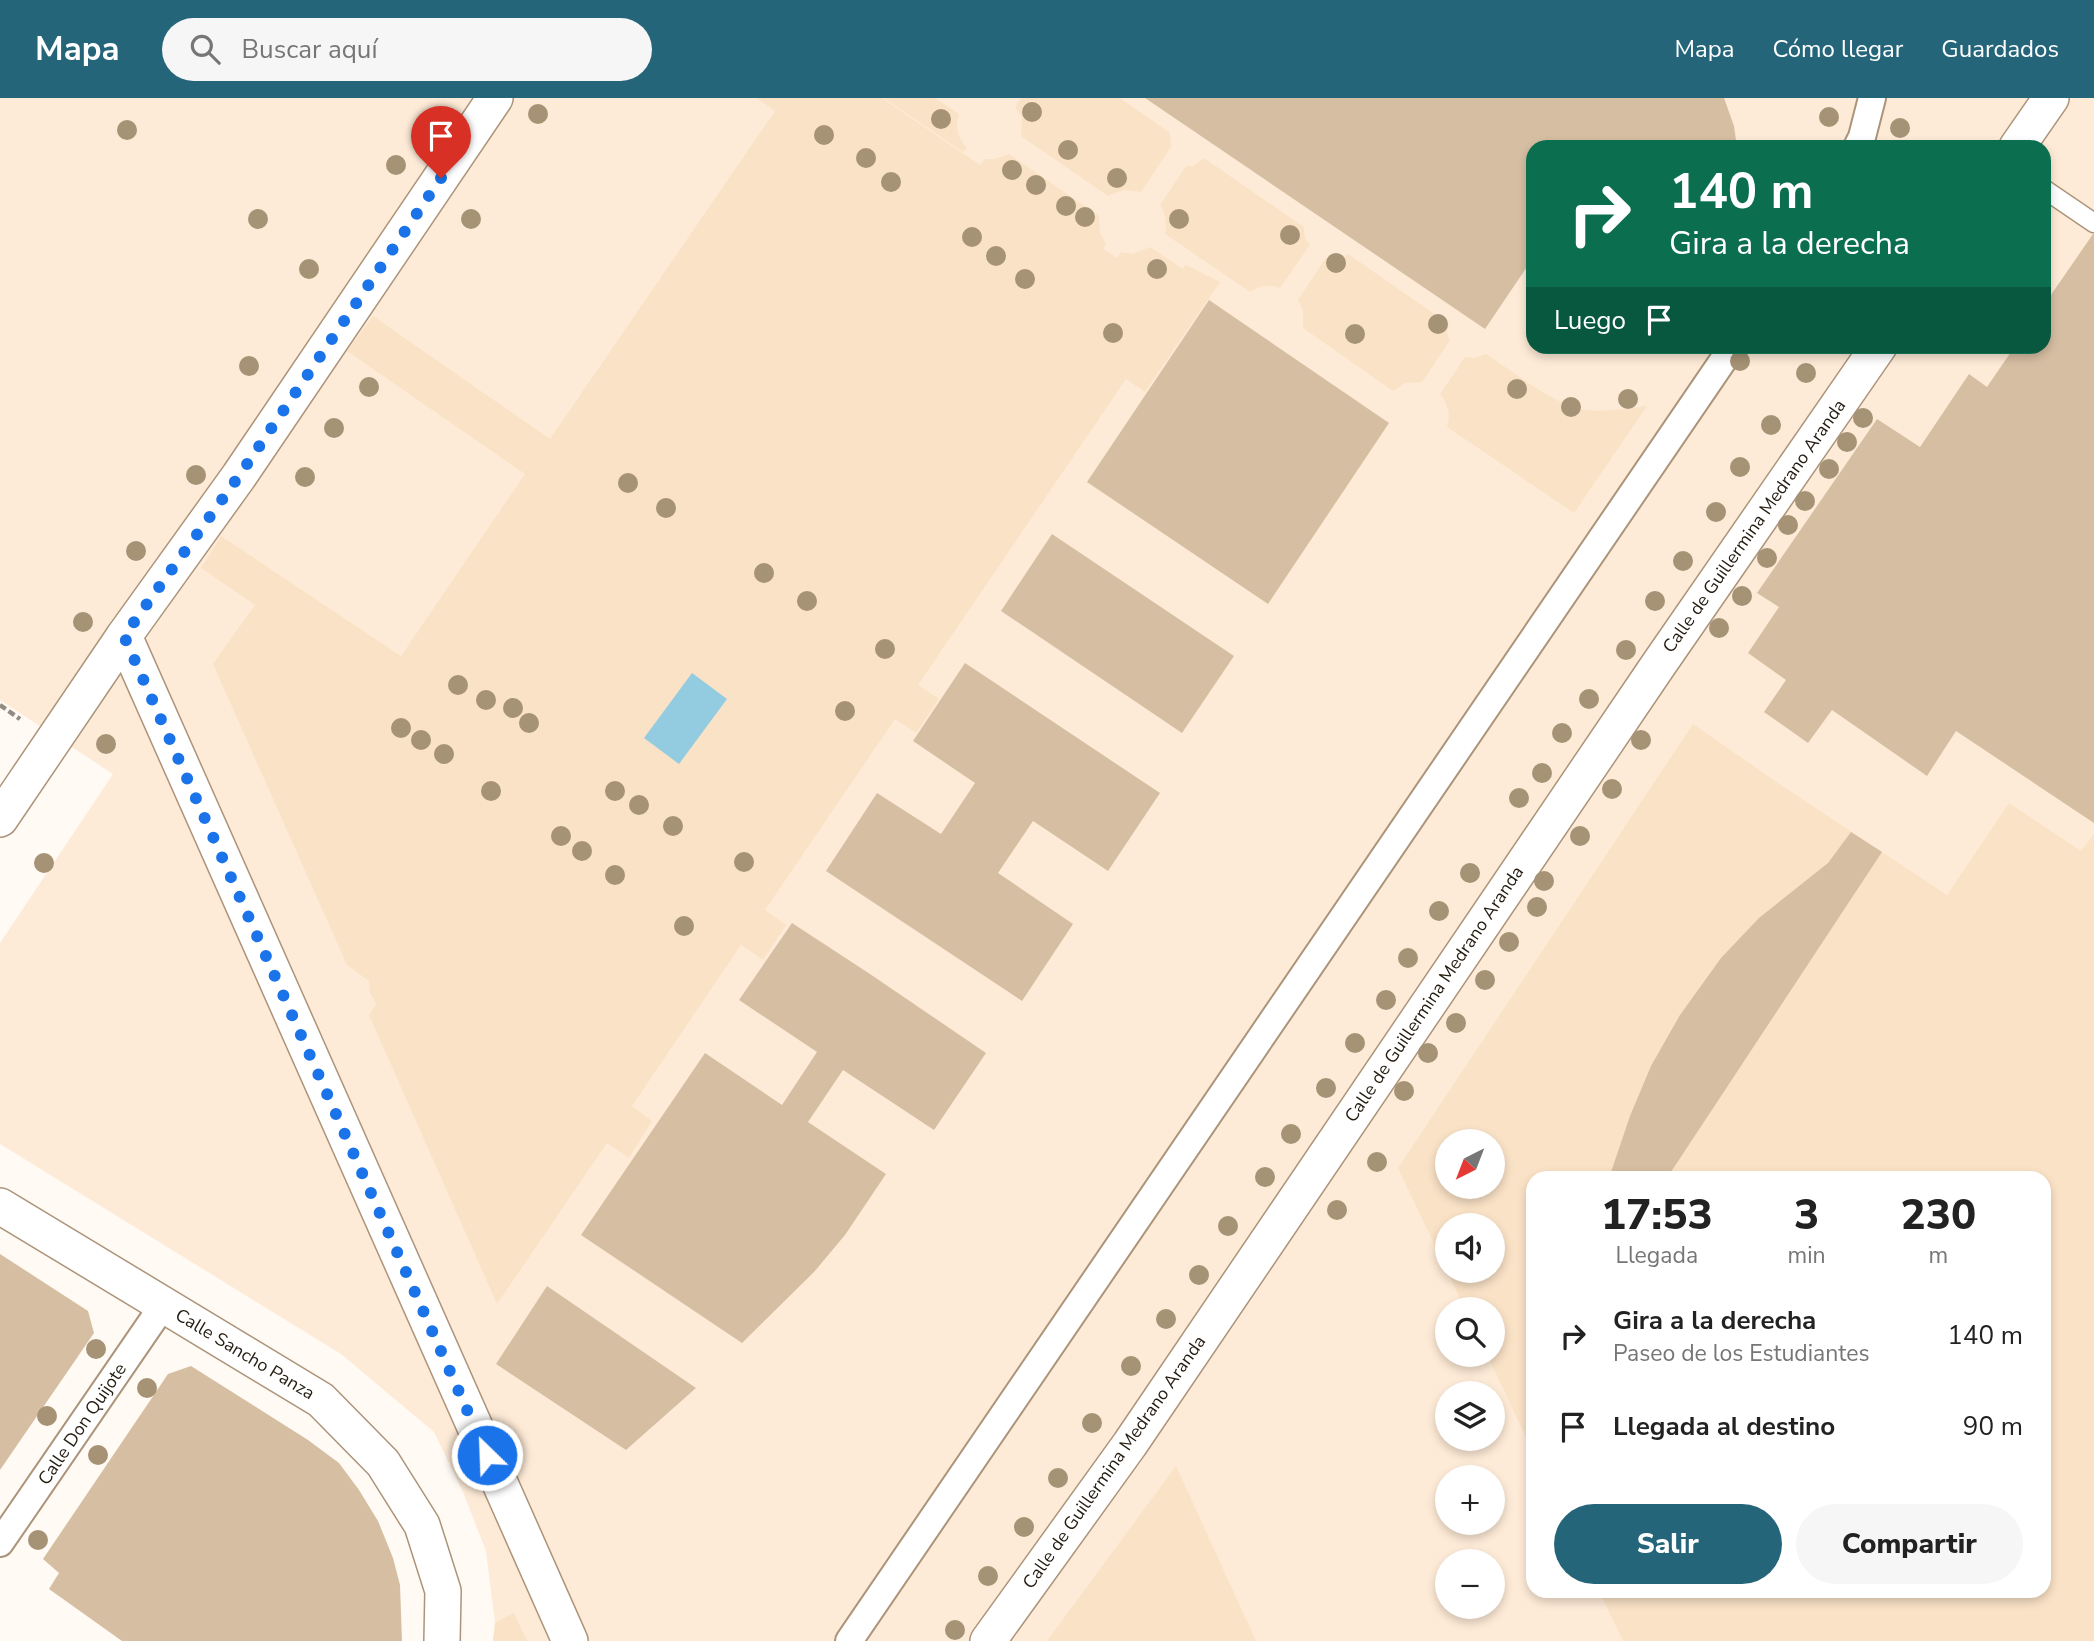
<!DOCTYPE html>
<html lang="es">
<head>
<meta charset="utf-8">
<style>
	:root { --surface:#fff; --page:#f6f6f6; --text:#222; --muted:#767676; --accent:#25657a }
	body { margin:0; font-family:"Nunito Sans",sans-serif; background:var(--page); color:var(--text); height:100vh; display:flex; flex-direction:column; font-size:26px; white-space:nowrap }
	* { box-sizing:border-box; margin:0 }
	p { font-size:23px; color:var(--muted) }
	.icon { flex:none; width:38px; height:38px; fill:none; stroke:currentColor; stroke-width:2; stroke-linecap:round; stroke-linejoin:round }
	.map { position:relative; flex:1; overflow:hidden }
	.drawer { position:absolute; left:1526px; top:1073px; width:525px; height:427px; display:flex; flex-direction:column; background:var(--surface); border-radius:21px; box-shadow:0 4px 10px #0003 }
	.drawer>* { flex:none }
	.top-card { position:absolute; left:1526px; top:42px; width:525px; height:214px; border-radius:21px; box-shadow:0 4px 10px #0003; background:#0b6e4f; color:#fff; overflow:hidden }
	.needle { width:46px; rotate:222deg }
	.tools { position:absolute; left:1435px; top:1031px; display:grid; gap:14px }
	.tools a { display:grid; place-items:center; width:70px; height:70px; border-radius:50%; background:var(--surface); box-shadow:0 4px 10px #0003; font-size:35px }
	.pin { position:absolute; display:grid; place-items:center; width:60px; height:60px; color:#fff; margin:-72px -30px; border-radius:50% 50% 50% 0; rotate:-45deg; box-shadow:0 0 7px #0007 }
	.pin .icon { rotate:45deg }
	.me { position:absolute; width:77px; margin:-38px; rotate:336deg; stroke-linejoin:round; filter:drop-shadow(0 0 5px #0008) }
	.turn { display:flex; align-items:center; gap:24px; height:147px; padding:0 28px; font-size:32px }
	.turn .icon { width:91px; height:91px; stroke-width:2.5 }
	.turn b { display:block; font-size:49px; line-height:60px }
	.then { display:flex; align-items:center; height:66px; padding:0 28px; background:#0003; gap:14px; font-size:26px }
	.eta { display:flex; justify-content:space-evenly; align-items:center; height:119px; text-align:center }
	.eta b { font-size:42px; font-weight:800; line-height:49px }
	.primary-button { display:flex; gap:14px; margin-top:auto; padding:14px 28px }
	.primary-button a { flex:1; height:80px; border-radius:42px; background:var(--accent); color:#fff; font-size:28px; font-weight:800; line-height:80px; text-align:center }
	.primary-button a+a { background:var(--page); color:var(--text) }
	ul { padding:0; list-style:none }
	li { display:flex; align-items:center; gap:21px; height:91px; padding:0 28px }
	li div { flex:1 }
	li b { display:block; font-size:26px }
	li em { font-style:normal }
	header { display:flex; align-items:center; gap:42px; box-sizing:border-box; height:98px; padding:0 35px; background:var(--accent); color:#fff }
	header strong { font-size:33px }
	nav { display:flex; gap:38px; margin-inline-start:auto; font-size:24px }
	.search { width:490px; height:63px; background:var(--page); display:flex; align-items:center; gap:18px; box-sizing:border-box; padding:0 24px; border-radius:38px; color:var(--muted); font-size:26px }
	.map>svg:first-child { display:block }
	.built { fill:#feebd7; fill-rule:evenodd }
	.green { fill:#fae2c6; fill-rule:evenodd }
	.water { fill:#93cce0 }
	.building { fill:#d6bea2 }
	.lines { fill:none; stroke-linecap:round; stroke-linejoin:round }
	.service-casing { stroke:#ac947a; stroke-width:21 }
	.pedestrian-casing { stroke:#ac947a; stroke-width:30 }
	.minor-casing { stroke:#ac947a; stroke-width:38 }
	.path { stroke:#928b82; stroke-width:4.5; stroke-dasharray:7 3.5; stroke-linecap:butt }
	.service { stroke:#fff; stroke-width:18 }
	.pedestrian { stroke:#fff; stroke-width:26 }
	.minor { stroke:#fff; stroke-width:35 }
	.tree { fill:#a69275 }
	.route { stroke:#1a73e8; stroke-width:12; stroke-dasharray:0 21.6 }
	.labels { text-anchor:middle; stroke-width:5; stroke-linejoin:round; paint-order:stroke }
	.street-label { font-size:18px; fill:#251c11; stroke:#fff }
</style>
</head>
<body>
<header>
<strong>Mapa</strong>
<div class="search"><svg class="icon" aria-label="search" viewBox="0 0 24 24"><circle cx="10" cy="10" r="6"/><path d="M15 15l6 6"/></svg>Buscar aquí</div>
<nav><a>Mapa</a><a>Cómo llegar</a><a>Guardados</a></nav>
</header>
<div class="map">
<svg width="2094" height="1543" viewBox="0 0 2094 1543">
	<rect width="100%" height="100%" fill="#fffaf4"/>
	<path class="built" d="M0 0H2094V1543H493L495 1525 486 1453 463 1394 434 1334 341 1256 0 1046V845L113 676 0 602ZM1533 49H2044V248H1533ZM1447 1043H1493V1088H1447ZM1533 1080H2044V1493H1533ZM1447 1127H1493V1172H1447ZM1447 1211H1493V1256H1447ZM1447 1295H1493V1340H1447ZM1447 1379H1493V1424H1447ZM1447 1463H1493V1508H1447Z"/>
	<g class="green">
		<polygon points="757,0 882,0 980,67 985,61 994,61 1009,56 1099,118 1100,134 1106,146 1103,151 1117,160 1121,154 1132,156 1150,149 1183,171 1186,167 1220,184 1145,294 1126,281 918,587 939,601 916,635 895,621 765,812 786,827 763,862 741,847 632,1008 652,1023 629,1060 607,1045 497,1206 369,917 376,906 370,895 369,883 347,867 213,566 255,507 201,470 221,438 401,558 525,376 347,253 373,218 550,341 775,13"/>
		<path d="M884 0H935L959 16C955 28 958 41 967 50L963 54Z"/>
		<polygon points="1021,0 1120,0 1170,35 1171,49 1141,94 1124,92 1108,98 1021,38 1022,19 1015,9"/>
		<path d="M1204 60 1304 129 1305 140 1310 147 1280 190C1268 186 1261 187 1250 194L1165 136C1167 125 1166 117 1160 107L1186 68H1194Z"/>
		<polygon points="1348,156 1449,226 1447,235 1450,242 1422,284 1405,285 1393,293 1303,230 1303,212 1298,202 1326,160 1337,163"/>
		<path d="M1486 256C1513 273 1555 308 1586 312 1607 314 1626 310 1647 308L1574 415 1447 329C1451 316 1448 306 1440 296L1465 259 1474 260Z"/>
		<path d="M1693 626 1778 685 1947 797 2009 705 2081 753 2094 736V1543H1623L1599 1493H2044V1080H1533V1354L1487 1257 1493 1256V1211H1465L1398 1070ZM1447 1043H1493V1088H1447ZM1447 1127H1493V1172H1447Z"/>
		<polygon points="1176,1368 1256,1543 1047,1543"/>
		<polygon points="514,1515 527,1543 493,1543 495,1525"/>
	</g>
	<polygon class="water" points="692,575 727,601 679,666 644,640"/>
	<g class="building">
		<polygon points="1145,0 1724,0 1734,28 1737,49 1533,49 1533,160 1485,231"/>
		<polygon points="2093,136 2094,136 2094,725 1956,633 1927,678 1832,612 1808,645 1764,614 1786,582 1748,555 1779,509 1757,495 1877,321 1920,349 1969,276 1987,289 2015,248 2044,248 2044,207"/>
		<polygon points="1209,202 1389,325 1268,506 1087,384"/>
		<polygon points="1052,436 1234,558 1182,635 1001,513"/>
		<polygon points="965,565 1160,695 1108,773 1033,723 998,775 1073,826 1022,903 826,773 877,695 941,736 975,685 913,643"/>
		<polygon points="1851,734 1882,754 1667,1080 1609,1080 1630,1018 1651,968 1680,917 1721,860 1759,820 1828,765"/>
		<polygon points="792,825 870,876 986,955 934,1032 843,972 808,1024 886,1076 845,1137 814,1174 742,1245 581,1137 705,955 782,1007 817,954 739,902"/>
		<polygon points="0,1156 88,1213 94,1235 0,1372"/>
		<polygon points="547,1188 696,1290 626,1352 496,1266"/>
		<polygon points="191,1268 308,1342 339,1365 359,1392 378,1423 393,1460 400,1487 402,1543 122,1543 49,1491 59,1475 43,1461 168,1276"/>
	</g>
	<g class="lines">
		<defs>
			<polyline id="service" points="2044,91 2094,125"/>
			<g id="pedestrian">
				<polyline points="1857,49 1862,39 1872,0"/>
				<polyline points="0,1445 164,1206"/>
				<polyline points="849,1543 1733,248"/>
			</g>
			<g id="minor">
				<polyline points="2017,49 2051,0"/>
				<polyline points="124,538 570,1543"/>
				<polyline points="0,721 124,538 239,378 495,0"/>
				<polyline points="0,1108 321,1302 383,1365 422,1427 443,1493 442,1543"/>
				<polyline points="988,1543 1130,1346 1659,566 1879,248"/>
			</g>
		</defs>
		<use href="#service" class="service-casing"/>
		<use href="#pedestrian" class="pedestrian-casing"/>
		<use href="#minor" class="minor-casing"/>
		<polyline class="path" points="0,607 20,621"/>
		<use href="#service" class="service"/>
		<use href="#pedestrian" class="pedestrian"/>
		<use href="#minor" class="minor"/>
	</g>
	<g class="tree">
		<circle cx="1032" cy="14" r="10"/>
		<circle cx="538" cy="16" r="10"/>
		<circle cx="1829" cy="19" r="10"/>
		<circle cx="941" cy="21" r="10"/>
		<circle cx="1900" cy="30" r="10"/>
		<circle cx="127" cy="32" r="10"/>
		<circle cx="824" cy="37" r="10"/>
		<circle cx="1068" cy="52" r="10"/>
		<circle cx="866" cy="60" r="10"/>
		<circle cx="396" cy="67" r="10"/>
		<circle cx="1012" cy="72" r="10"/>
		<circle cx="1117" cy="80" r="10"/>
		<circle cx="891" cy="84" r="10"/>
		<circle cx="1036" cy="87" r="10"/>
		<circle cx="1066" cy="108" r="10"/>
		<circle cx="1085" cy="119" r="10"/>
		<circle cx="258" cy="121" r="10"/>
		<circle cx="471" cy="121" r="10"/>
		<circle cx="1179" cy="121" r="10"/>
		<circle cx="1290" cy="137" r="10"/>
		<circle cx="972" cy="139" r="10"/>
		<circle cx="996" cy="158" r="10"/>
		<circle cx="1336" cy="165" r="10"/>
		<circle cx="309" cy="171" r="10"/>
		<circle cx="1157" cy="171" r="10"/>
		<circle cx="1025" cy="181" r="10"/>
		<circle cx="1438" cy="226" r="10"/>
		<circle cx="1113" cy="235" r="10"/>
		<circle cx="1355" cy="236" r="10"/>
		<circle cx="1740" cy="263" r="10"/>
		<circle cx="249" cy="268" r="10"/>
		<circle cx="1806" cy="275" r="10"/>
		<circle cx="369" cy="289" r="10"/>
		<circle cx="1517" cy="291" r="10"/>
		<circle cx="1628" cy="301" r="10"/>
		<circle cx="1571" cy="309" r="10"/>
		<circle cx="1863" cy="320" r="10"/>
		<circle cx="1771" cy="327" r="10"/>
		<circle cx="334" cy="330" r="10"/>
		<circle cx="1847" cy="344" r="10"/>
		<circle cx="1740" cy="369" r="10"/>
		<circle cx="1829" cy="371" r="10"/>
		<circle cx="196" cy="377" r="10"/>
		<circle cx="305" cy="379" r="10"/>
		<circle cx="628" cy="385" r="10"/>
		<circle cx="1805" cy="403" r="10"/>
		<circle cx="666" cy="410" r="10"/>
		<circle cx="1716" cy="414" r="10"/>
		<circle cx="1788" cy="427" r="10"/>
		<circle cx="136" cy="453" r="10"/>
		<circle cx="1767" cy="460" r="10"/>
		<circle cx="1683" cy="463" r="10"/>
		<circle cx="764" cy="475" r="10"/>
		<circle cx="1742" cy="498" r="10"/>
		<circle cx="807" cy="503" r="10"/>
		<circle cx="1655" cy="503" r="10"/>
		<circle cx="83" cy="524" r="10"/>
		<circle cx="1719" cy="530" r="10"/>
		<circle cx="885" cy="551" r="10"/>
		<circle cx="1626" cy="552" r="10"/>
		<circle cx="458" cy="587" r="10"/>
		<circle cx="1589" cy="601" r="10"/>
		<circle cx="486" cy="602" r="10"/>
		<circle cx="513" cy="610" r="10"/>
		<circle cx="845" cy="613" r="10"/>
		<circle cx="529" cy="625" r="10"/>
		<circle cx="401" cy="630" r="10"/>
		<circle cx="1562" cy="635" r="10"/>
		<circle cx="421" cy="642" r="10"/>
		<circle cx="1641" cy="642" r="10"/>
		<circle cx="106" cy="646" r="10"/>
		<circle cx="444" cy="656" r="10"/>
		<circle cx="1542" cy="675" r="10"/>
		<circle cx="1612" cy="691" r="10"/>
		<circle cx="491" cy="693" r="10"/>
		<circle cx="615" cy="693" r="10"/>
		<circle cx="1519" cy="700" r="10"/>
		<circle cx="639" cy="707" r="10"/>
		<circle cx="673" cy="728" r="10"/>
		<circle cx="561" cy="738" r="10"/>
		<circle cx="1580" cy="738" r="10"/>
		<circle cx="582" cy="753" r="10"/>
		<circle cx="744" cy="764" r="10"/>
		<circle cx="44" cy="765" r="10"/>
		<circle cx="1470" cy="775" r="10"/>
		<circle cx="615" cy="777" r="10"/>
		<circle cx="1544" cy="783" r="10"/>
		<circle cx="1537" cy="809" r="10"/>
		<circle cx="1439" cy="813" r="10"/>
		<circle cx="684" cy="828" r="10"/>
		<circle cx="1509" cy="844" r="10"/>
		<circle cx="1408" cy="860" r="10"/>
		<circle cx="1485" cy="882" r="10"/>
		<circle cx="1386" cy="902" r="10"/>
		<circle cx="1456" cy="925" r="10"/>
		<circle cx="1355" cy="945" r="10"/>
		<circle cx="1428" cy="955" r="10"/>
		<circle cx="1326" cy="990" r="10"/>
		<circle cx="1404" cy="993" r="10"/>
		<circle cx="1291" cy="1036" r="10"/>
		<circle cx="1377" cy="1064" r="10"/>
		<circle cx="1265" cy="1079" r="10"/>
		<circle cx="1337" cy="1112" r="10"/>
		<circle cx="1228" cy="1128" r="10"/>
		<circle cx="1199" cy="1177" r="10"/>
		<circle cx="1166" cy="1221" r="10"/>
		<circle cx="96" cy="1251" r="10"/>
		<circle cx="1131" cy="1268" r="10"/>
		<circle cx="147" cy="1290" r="10"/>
		<circle cx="47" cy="1318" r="10"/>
		<circle cx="1092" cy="1325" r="10"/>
		<circle cx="98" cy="1357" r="10"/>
		<circle cx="1058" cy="1380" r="10"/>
		<circle cx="1024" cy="1429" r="10"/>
		<circle cx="38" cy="1442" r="10"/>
		<circle cx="988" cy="1478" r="10"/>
		<circle cx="955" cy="1532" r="10"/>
	</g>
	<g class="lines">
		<polyline class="route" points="441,80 239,378 124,538 487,1357"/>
	</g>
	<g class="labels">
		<g class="street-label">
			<text transform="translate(1754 428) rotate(-55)" y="6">Calle de Guillermina Medrano Aranda</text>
			<text transform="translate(1434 896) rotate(-56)" y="6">Calle de Guillermina Medrano Aranda</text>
			<text transform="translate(245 1256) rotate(31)" y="6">Calle Sancho Panza</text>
			<text transform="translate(82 1326) rotate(-56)" y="6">Calle Don Quijote</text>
			<text transform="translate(1114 1364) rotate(-55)" y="6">Calle de Guillermina Medrano Aranda</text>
		</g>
	</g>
</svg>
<div class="tools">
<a><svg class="needle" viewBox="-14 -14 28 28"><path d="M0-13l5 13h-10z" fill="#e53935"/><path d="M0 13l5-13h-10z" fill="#767676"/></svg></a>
<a><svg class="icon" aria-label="sound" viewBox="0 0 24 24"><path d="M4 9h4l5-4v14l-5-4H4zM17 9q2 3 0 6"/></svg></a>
<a><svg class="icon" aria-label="search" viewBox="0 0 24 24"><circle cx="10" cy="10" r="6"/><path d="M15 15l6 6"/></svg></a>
<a><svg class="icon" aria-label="layers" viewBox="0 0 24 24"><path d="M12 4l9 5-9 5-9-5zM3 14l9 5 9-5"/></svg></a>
<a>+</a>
<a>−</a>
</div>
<div class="pin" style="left:441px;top:80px;background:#d93025"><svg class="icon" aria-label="arrive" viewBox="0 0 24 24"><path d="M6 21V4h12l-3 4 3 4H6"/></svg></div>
<svg class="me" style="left:487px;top:1357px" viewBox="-20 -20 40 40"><circle r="17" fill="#1a73e8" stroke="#fff" stroke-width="3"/><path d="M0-11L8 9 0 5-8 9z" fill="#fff"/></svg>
<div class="top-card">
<div class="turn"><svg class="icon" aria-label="right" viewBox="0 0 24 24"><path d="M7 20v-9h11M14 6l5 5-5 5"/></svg><div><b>140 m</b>Gira a la derecha</div></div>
<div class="then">Luego<svg class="icon" aria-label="arrive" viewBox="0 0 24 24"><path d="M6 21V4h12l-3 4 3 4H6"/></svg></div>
</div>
<section class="drawer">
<div class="eta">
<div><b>17:53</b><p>Llegada</p></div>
<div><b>3</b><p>min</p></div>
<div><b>230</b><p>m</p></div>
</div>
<ul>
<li><svg class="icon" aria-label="right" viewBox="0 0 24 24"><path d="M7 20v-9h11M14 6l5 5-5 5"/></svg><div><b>Gira a la derecha</b><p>Paseo de los Estudiantes</p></div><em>140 m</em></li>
<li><svg class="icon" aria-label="arrive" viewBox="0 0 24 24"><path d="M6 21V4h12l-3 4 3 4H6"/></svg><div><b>Llegada al destino</b></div><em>90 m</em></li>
</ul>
<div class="primary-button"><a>Salir</a><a>Compartir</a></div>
</section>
</div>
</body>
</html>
